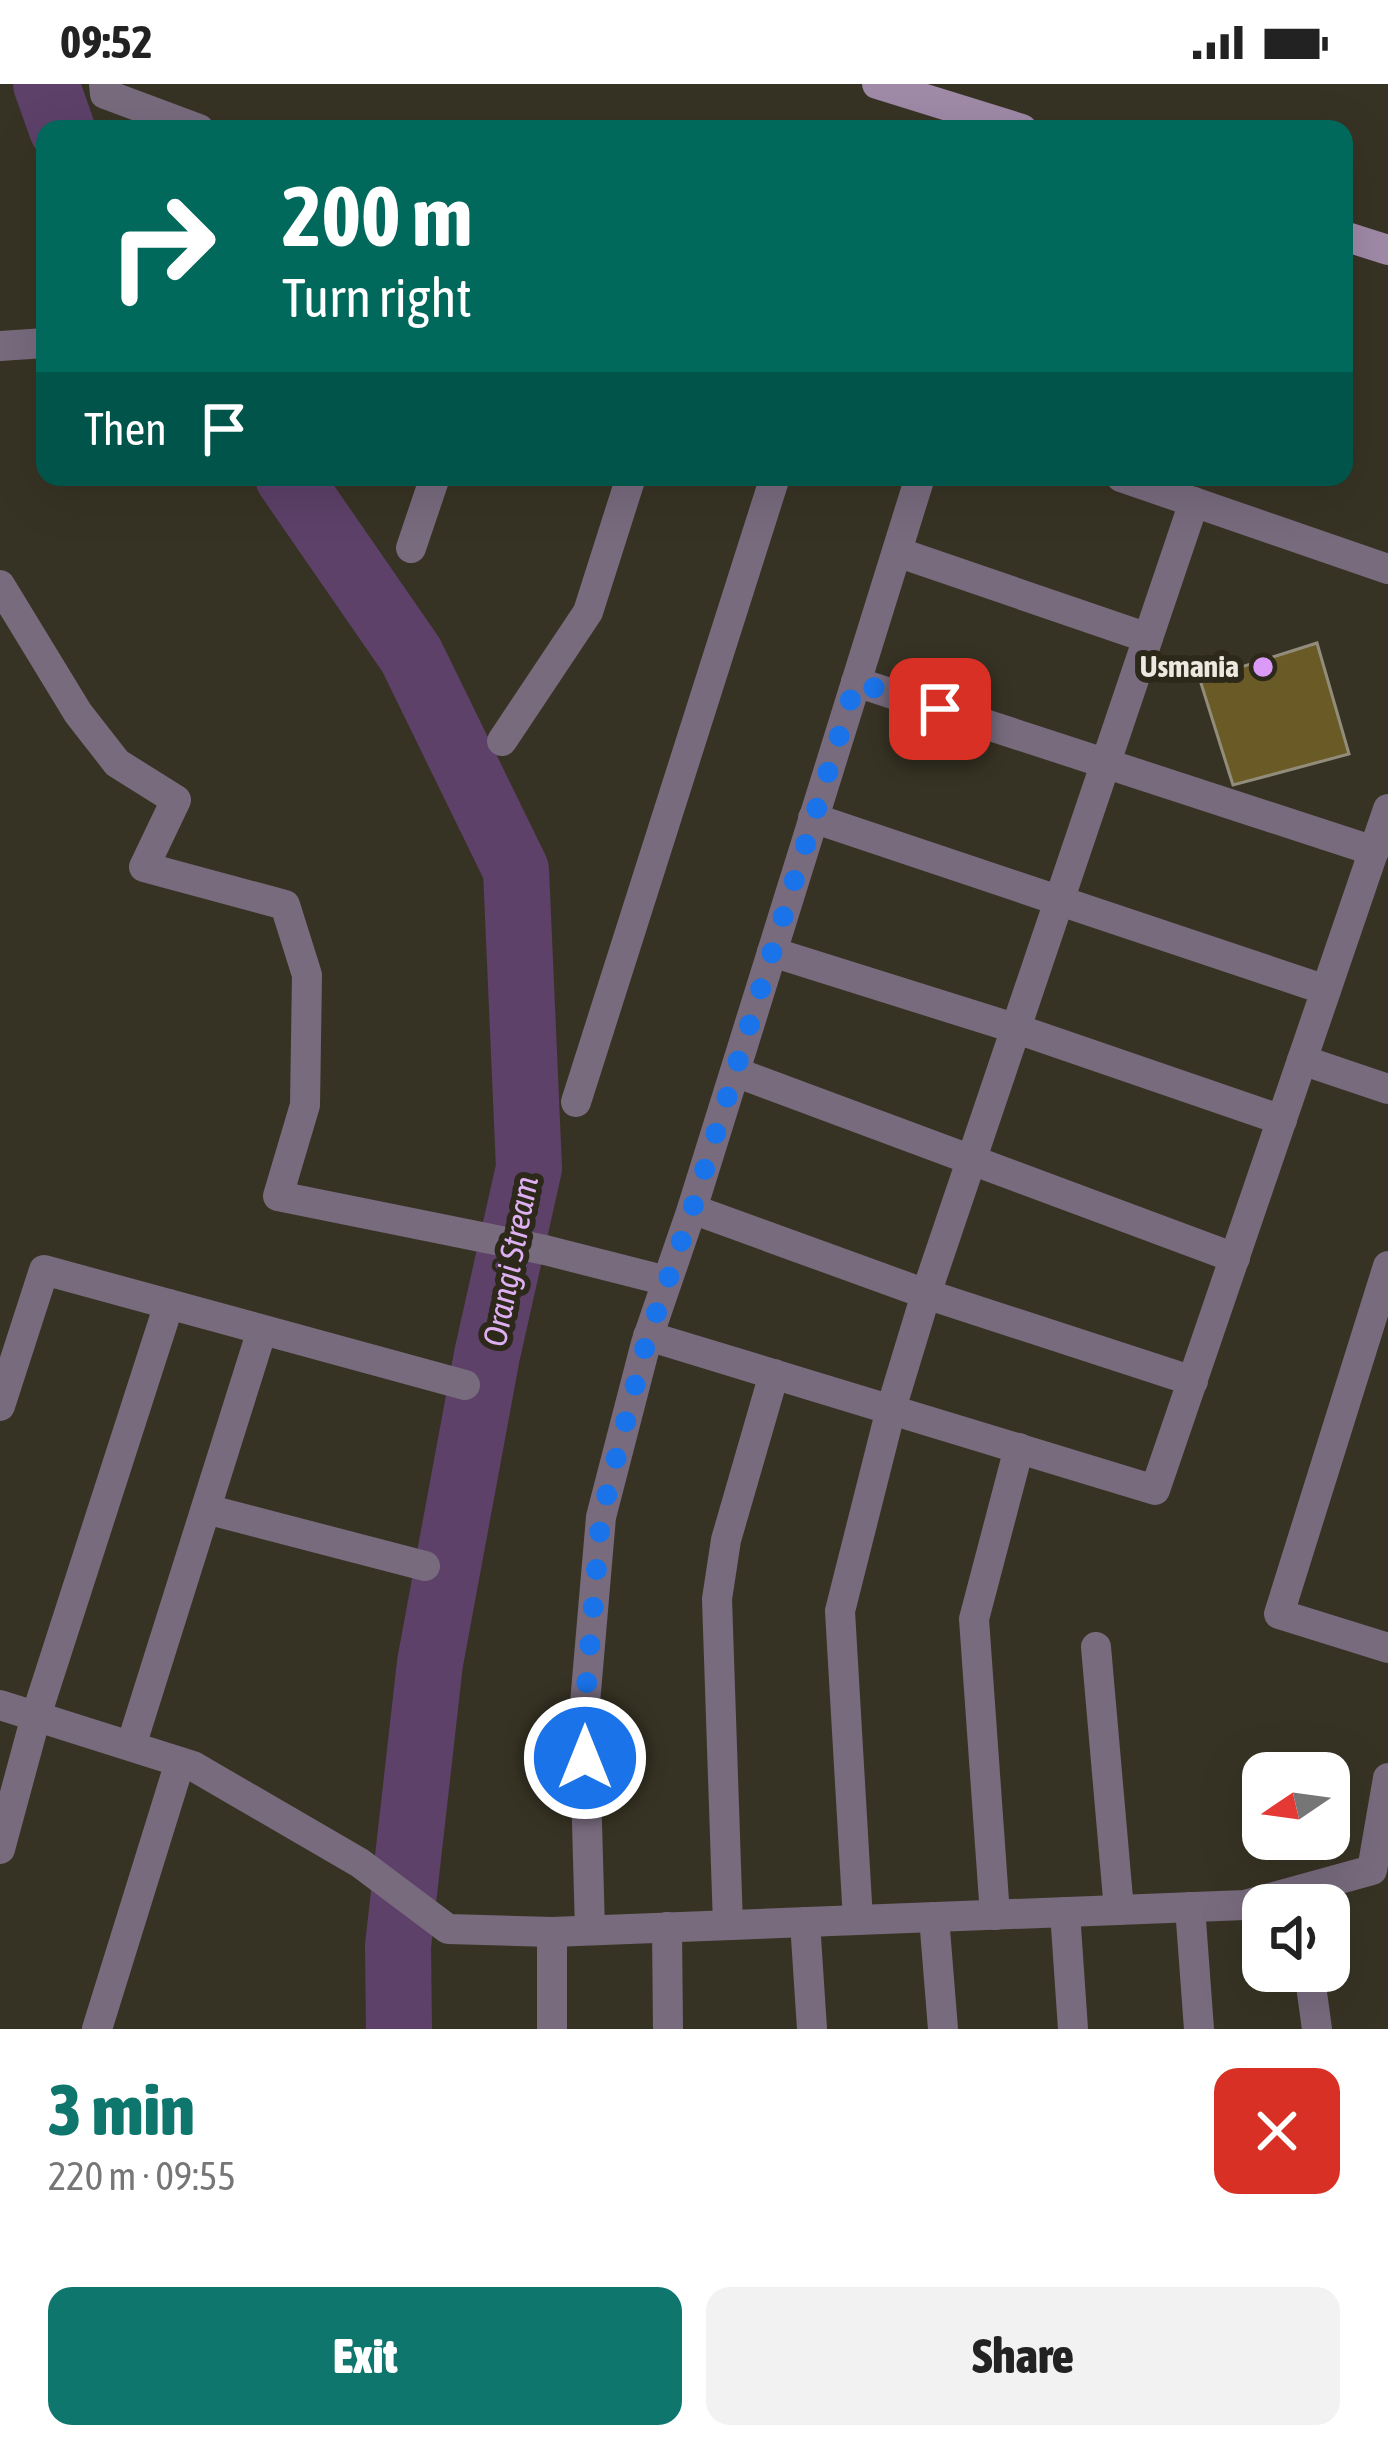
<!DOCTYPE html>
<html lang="en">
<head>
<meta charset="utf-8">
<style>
	:root { --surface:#fff; --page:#f2f2f2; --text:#222; --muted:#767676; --accent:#0f766e }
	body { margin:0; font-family:"Asap Condensed",sans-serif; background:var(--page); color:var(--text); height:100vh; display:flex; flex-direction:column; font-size:45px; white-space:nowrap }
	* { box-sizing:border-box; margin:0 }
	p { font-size:39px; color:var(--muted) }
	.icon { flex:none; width:66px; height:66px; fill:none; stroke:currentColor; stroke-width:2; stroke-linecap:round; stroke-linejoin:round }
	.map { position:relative; height:1945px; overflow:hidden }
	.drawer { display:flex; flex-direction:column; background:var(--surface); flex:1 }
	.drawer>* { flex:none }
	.hud { position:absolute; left:36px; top:36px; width:1317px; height:366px; border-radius:24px; box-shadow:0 12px 48px #0002; background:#00695c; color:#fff; overflow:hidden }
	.needle { width:78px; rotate:257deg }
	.fabs { position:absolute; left:1242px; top:1668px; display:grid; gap:24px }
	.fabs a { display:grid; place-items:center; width:108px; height:108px; border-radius:24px; background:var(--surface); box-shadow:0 12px 48px #0002; font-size:60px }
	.pin { position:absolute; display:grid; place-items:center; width:102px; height:102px; color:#fff; margin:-51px; border-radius:24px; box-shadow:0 6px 18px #0006 }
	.me { position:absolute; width:132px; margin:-66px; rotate:0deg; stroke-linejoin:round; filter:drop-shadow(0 0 9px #0008) }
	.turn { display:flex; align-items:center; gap:42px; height:252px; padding:0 48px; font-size:54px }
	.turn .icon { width:156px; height:156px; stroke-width:2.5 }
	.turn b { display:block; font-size:84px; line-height:102px }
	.then { display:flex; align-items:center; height:114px; padding:0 48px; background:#0003; gap:24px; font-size:45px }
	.round { display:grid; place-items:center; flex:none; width:126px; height:126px; border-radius:24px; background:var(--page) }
	.head { display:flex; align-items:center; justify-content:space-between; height:204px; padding:0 48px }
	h1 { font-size:72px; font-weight:800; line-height:90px; color:var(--accent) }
	.action { display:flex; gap:24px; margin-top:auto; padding:24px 48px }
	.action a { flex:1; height:138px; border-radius:24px; background:var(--accent); color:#fff; font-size:48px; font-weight:800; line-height:138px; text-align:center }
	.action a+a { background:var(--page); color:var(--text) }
	.status { display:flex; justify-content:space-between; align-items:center; height:84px; padding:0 60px; background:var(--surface); direction:ltr }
	.status svg { height:33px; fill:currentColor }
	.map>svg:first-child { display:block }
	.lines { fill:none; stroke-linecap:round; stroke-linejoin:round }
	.river { stroke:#5d4169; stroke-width:66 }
	.building { fill:#6a5a26; stroke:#928c7b; stroke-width:3 }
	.street { stroke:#786b7e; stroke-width:30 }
	.secondary { stroke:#9f8aa8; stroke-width:30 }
	.route { stroke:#1a73e8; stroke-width:21; stroke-dasharray:0 37.8 }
	.poi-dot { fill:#da9af6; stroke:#2d291a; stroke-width:4.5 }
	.labels { text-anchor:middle; stroke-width:12; stroke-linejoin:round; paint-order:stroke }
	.poi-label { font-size:30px; font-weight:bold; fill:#ece9e0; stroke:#2d291a; text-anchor:end }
	.water-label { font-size:33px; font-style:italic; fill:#deb0f2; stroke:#2d291a }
</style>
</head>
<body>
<div class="status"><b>09:52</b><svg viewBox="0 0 49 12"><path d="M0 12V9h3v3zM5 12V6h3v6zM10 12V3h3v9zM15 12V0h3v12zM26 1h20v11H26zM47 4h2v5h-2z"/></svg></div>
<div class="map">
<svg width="1388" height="1945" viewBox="0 0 1388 1945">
	<rect width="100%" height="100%" fill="#373324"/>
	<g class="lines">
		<g class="river">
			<polyline points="46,0 62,45"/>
			<polyline points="288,393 411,571 516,786 529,1084 487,1271 430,1579 398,1862 399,1945"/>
		</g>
	</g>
	<polygon class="building" points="1317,559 1349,670 1233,701 1200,596"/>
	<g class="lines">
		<g class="street">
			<polyline points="104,0 105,10 199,45"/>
			<polyline points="0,262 45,259"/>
			<polyline points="1121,393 1388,485"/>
			<polyline points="411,464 435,393"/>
			<polyline points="897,468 1148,554"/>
			<polyline points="0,501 78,629 117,679 176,716 144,783 285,821 307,891 305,1021 278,1112 545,1166 667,1197"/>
			<polyline points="856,598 1374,767"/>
			<polyline points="502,657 588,528 631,393"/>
			<polyline points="813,734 1326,906"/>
			<polyline points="772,868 1014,944 1282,1036"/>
			<polyline points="1302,976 1388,1005"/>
			<polyline points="735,988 1235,1174"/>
			<polyline points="576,1018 775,393"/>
			<polyline points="692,1125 926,1210 1193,1297"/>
			<polyline points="1388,1182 1279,1530 1388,1564"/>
			<polyline points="648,1252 1155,1406 1388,725"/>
			<polyline points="0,1322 44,1186 465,1301"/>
			<polyline points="206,1425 425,1482"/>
			<polyline points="1096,1563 1119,1826"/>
			<polyline points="0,1621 193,1682 360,1779 448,1845 552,1848 1245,1821 1372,1786 1388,1694"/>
			<polyline points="131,1662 262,1246"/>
			<polyline points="0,1765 36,1632 169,1220"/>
			<polyline points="1190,1823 1199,1945"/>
			<polyline points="1065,1828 1073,1945"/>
			<polyline points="995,1831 974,1535 1019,1364"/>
			<polyline points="934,1833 943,1945"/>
			<polyline points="858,1836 840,1527 891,1325 926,1210 1194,418"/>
			<polyline points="805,1838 812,1945"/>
			<polyline points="728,1841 717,1515 726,1456 774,1290"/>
			<polyline points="667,1843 668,1945"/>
			<polyline points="590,1846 584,1631 601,1433 646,1259 692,1125 920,393"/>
			<polyline points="552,1848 552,1945"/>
			<polyline points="1309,1887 1317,1945"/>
			<polyline points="97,1945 180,1678"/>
		</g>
		<g class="secondary">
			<polyline points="877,0 1022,45"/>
			<polyline points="1344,152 1388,166"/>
		</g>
	</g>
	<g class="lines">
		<polyline class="route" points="585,1674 584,1630 601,1433 646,1259 692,1126 856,598 940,625"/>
	</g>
	<circle class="poi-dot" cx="1263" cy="583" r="12"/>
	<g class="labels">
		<g class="poi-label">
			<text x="1239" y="593">Usmania</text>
		</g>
		<g class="water-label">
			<text transform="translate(510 1177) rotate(-79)" y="12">Orangi Stream</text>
		</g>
	</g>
</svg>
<div class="fabs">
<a><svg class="needle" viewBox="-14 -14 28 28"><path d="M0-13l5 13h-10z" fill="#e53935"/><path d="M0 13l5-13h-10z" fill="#767676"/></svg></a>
<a><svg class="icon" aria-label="sound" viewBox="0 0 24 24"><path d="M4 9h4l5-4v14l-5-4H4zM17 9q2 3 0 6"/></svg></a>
</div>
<div class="pin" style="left:940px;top:625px;background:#d93025"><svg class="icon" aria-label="arrive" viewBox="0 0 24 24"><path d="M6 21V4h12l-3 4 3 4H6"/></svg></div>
<svg class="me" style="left:585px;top:1674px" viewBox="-20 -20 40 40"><circle r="17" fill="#1a73e8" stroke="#fff" stroke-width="3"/><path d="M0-11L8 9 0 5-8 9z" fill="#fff"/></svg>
<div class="hud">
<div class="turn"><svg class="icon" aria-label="right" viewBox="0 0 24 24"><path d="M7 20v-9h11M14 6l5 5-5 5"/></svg><div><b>200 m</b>Turn right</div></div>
<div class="then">Then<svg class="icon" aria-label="arrive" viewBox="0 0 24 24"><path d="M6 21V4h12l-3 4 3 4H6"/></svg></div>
</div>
</div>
<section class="drawer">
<div class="head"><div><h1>3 min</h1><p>220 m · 09:55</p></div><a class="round" style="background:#d93025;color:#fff"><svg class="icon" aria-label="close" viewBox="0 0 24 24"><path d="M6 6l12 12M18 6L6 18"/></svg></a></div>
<div class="action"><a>Exit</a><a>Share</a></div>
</section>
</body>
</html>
